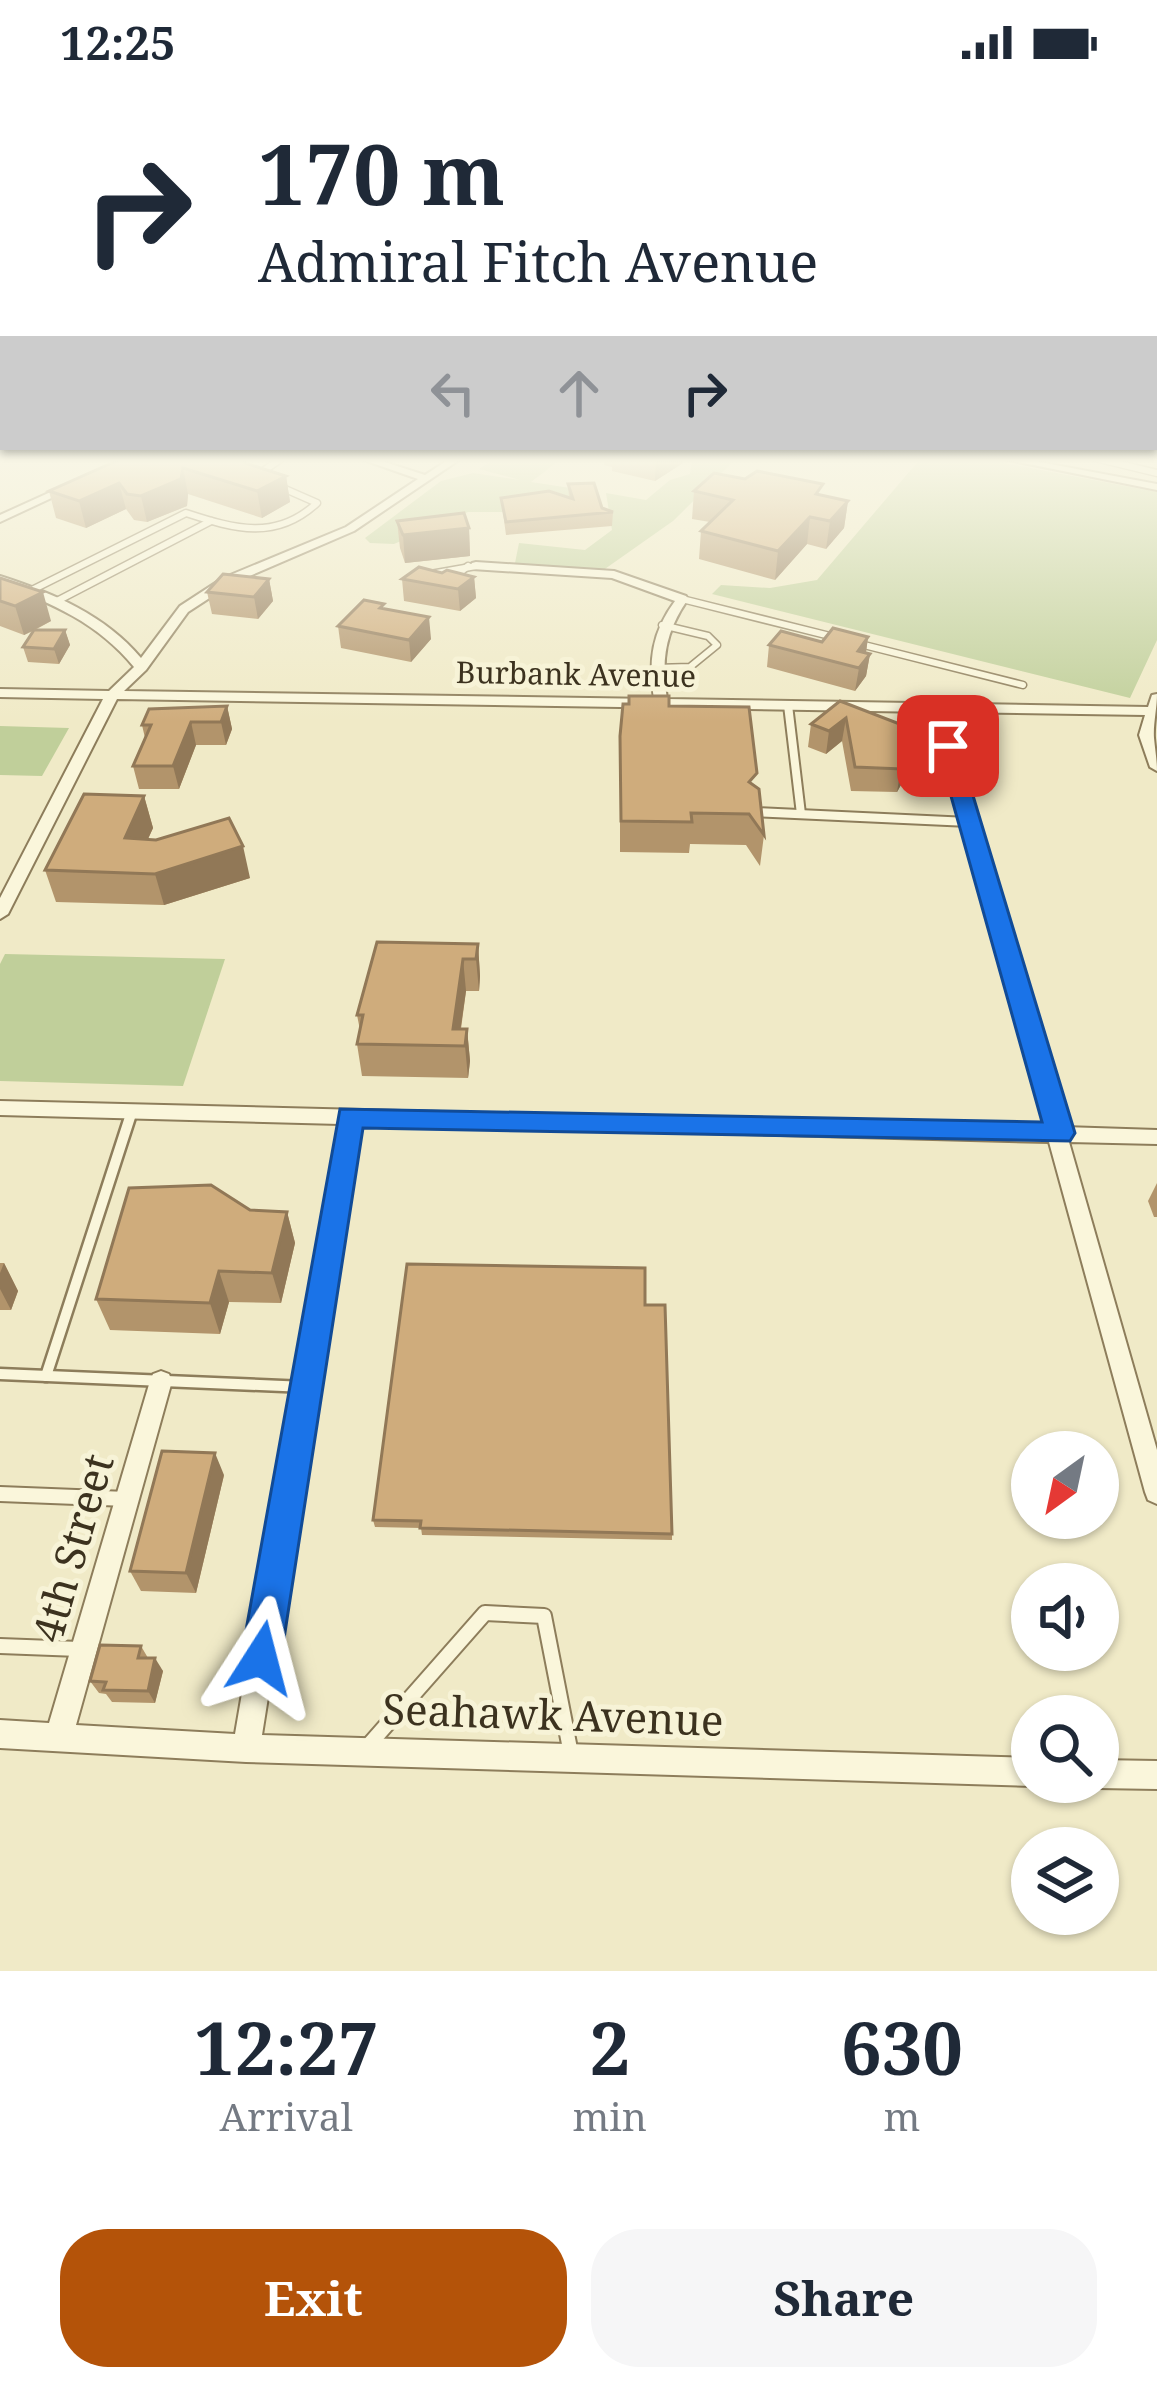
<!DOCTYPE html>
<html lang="en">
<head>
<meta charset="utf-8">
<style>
	:root { --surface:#fff; --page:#f6f6f7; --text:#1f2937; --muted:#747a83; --accent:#b45309 }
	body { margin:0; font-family:"Noto Serif",serif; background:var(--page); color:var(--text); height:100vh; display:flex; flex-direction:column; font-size:45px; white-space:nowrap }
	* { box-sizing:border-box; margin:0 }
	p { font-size:39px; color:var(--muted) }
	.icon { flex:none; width:66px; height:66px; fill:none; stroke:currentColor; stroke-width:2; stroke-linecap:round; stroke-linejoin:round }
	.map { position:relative; height:1887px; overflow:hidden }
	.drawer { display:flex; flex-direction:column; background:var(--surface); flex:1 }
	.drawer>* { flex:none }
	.hud { position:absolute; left:0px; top:0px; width:1158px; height:366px; box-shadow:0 3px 9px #0004; background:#fff; color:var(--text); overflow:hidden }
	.needle { width:78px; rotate:213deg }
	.buttons { position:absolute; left:1011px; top:1347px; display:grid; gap:24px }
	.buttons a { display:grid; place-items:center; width:108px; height:108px; border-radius:50%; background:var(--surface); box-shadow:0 3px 9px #0004; font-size:60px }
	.pin { position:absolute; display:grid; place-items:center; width:102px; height:102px; color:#fff; margin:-51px; border-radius:24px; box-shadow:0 6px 18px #0006 }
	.me { position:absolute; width:132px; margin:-66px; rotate:9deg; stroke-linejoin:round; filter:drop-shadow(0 0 9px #0008) }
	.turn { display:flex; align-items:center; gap:42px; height:252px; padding:0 60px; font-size:54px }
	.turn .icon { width:156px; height:156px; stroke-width:2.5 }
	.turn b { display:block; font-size:84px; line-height:102px }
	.lanes { display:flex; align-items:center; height:114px; padding:0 60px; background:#0003; justify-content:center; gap:60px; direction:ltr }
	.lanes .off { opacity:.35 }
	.eta { display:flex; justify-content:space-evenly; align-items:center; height:204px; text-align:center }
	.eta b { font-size:72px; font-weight:700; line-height:84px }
	.button { display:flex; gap:24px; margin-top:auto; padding:24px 60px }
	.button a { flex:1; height:138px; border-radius:48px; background:var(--accent); color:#fff; font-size:48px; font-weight:700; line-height:138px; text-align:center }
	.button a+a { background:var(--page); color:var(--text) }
	.status { display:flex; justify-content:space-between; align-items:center; height:84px; padding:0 60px; background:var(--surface); direction:ltr }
	.status svg { height:33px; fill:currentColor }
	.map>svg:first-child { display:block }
	.green { fill:#c0cf9a }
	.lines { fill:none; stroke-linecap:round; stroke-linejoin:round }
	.lane-far3-casing { stroke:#8d7d5b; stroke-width:9 }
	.lane-far2-casing { stroke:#8d7d5b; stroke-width:12 }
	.lane-far1-casing { stroke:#8d7d5b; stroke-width:15 }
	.lane-casing { stroke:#8d7d5b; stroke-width:18 }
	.street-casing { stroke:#8d7d5b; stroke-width:4 }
	.lane-far3 { stroke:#faf6db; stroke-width:6 }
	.lane-far2 { stroke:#faf6db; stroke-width:8 }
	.lane-far1 { stroke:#faf6db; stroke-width:10 }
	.lane { stroke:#faf6db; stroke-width:14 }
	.street { fill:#faf6db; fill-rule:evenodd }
	.wall { fill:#b2946b }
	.shaded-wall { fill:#917857 }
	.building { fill:#cfac7c; stroke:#917857; stroke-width:3 }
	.route { fill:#1a73e8; stroke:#114b97; stroke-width:3 }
	.labels { text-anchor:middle; stroke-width:10; stroke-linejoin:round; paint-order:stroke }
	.far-street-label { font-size:30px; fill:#3c321f; stroke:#f7f3d7 }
	.near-street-label { font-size:42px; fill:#3c321f; stroke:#f7f3d7 }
</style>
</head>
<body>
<div class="status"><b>12:25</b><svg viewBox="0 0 49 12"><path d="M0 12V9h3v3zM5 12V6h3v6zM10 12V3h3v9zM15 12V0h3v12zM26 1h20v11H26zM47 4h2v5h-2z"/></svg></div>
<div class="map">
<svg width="1157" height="1887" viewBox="0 0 1157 1887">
	<rect width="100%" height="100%" fill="#f0eac7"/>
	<g class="green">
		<polygon points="496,374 557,378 531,398 590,407 505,428 468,428 394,460 370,459 365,454 441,397 473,389 520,396 479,385"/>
		<polygon points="737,374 673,437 602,487 515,479 519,459 585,466 612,446 606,409 646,416 670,396 690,390 692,375"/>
		<polygon points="921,374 977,374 1157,408 1157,556 1130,614 712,510 721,501 770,504 817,496"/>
		<polygon points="0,642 69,644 42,692 0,691"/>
		<polygon points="5,870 225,875 183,1002 0,997 0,880"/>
	</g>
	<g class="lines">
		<defs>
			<g id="lane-far3">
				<polyline points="1095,374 1157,389"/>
				<polyline points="259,390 282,374"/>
				<polyline points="425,491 476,482"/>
				<polyline points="452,495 468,482"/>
				<path d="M30 507 186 429C235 445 276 457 317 419L276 401"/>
				<polyline points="682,515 834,553"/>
				<polyline points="57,517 211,437"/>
				<polyline points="856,559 1023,601"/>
				<polyline points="655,584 690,583 717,561 708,552 662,541"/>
			</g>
			<g id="lane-far2">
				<polyline points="788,621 801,730"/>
				<polyline points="754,728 969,738"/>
			</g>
			<g id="lane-far1">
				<polyline points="0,1290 306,1303"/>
				<polyline points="46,1292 132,1027"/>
			</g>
			<g id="lane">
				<polyline points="0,1410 127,1415"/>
				<polyline points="0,1562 79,1565"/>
				<polyline points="367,1663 485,1529 544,1532 571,1670"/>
			</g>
			<g id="street">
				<path d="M358 374H372L425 391 451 374H462L354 447 231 500 188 528 146 586 124 607 654 615C648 577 652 548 675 517L612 494 472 485V479L476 478 614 487 686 512 688 515C665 548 661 576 667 615L1148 623 1152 611 1157 610C1157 624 1153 641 1154 654 1155 665 1157 676 1157 687L1150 683 1139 651 1145 631 945 628 1064 1043 1157 1046V1060L1069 1058 1157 1366V1420L1148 1416 1145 1408 1049 1058 359 1040 262 1651 1032 1674V1698H1042L1032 1702 246 1678 0 1664V1636L49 1639 150 1297 153 1290 161 1287 169 1290 172 1297 76 1641 235 1650 340 1040 0 1031V1017L1045 1043 931 628 117 615 8 830 0 835V814L103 615 0 613V605L109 607 134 583C98 539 52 519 0 500V492C53 509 105 531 141 574L180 522 223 494 346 443 418 395Z"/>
				<polygon points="998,374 1018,374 1157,400 1157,406"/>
				<polygon points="66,401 75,403 0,438 0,431"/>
				<polygon points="1098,1676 1157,1677 1157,1705 1098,1704 1088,1700 1098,1698"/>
			</g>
		</defs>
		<use href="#lane-far3" class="lane-far3-casing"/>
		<use href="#lane-far2" class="lane-far2-casing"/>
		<use href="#lane-far1" class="lane-far1-casing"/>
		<use href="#lane" class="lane-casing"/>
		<use href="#street" class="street-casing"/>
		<use href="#lane-far3" class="lane-far3"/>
		<use href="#lane-far2" class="lane-far2"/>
		<use href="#lane-far1" class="lane-far1"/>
		<use href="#lane" class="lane"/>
		<use href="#street" class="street"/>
	</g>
	<g class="wall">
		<polygon points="245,374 246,380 286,392 290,418 262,434 188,410 187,422 147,438 134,436 126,425 86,444 56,434 49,407"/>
		<polygon points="604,374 683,374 683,379 655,397 612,387 612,383 604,381"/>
		<polygon points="568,400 602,424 613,428 612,442 506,451 501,414 569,413"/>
		<polygon points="694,407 821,411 848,417 844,444 826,465 807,460 775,496 699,475 701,447 710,438 692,435"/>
		<polygon points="397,437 469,444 470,472 405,479 400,464"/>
		<polygon points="442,489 474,493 476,514 460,527 404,517 402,495"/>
		<polygon points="0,494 51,537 35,546 65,546 70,561 59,580 28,578 23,563 33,547 24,551 0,542"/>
		<polygon points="269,495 273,517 258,535 212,530 207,508"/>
		<polygon points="338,542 431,555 411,578 341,564"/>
		<polygon points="868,553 866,569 870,570 866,592 855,607 767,583 769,561"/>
		<polygon points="840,617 923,649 918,672 905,683 902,699 897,708 851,707 842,657 826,670 808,663 811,640"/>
		<polygon points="629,620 669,622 755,703 764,751 760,782 746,761 690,760 689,769 620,768 620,652"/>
		<polygon points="227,622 232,645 226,661 196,661 179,705 139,705 133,682 145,654 142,641"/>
		<polygon points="144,712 153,744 148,755 250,794 164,821 56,818 45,786"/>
		<polygon points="478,860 480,892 479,907 466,907 461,945 467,945 470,977 468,994 362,992 357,960 360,946 357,931"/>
		<polygon points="1157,1099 1157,1133 1154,1133 1148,1117"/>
		<polygon points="250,1126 287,1128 295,1159 281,1219 229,1218 220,1250 110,1246 96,1215"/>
		<polygon points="0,1179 4,1179 18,1207 11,1226 0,1226"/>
		<polygon points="645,1221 672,1450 672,1456 422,1451 421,1444 375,1443 373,1436"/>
		<polygon points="224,1391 196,1509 141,1507 130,1487"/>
		<polygon points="141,1562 148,1574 163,1587 155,1619 112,1618 106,1610 99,1609 90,1597"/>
	</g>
	<g class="shaded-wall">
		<polygon points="656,374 683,374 683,379 655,397"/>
		<polygon points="183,384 188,410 187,422 147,438 141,412"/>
		<polygon points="286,392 290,418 262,434 257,407"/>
		<polygon points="119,399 126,425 86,444 79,417"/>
		<polygon points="848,417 844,444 826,465 830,437"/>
		<polygon points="810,433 807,460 775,496 778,467"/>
		<polygon points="469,444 470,472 405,479 403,451"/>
		<polygon points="474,493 476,514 460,527 458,505"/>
		<polygon points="269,495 273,517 258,535 254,513"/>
		<polygon points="43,508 51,537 24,551 15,522"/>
		<polygon points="429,533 431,555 411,578 409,556"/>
		<polygon points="65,546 70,561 59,580 54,565"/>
		<polygon points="868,553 865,575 858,567"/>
		<polygon points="870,570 866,592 855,607 859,584"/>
		<polygon points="227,622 232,645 226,661 221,638"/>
		<polygon points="846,634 842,657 826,670 829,647"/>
		<polygon points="191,638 196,661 179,705 173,682"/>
		<polygon points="923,649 918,672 905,683 902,699 897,708 904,665"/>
		<polygon points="144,712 153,744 134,785 125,754"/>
		<polygon points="243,762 250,794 164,821 155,790"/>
		<polygon points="478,860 480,892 479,907 476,875"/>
		<polygon points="463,875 466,907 458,962 453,945"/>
		<polygon points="467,945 470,977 468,994 465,962"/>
		<polygon points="287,1128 295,1159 281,1219 272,1189"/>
		<polygon points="4,1179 18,1207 11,1226 0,1205 0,1189"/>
		<polygon points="219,1187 229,1218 220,1250 210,1219"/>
		<polygon points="215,1369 224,1391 196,1509 186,1489"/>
		<polygon points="155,1574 163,1587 155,1619 148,1607"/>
	</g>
	<g class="building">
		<polygon points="123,374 244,374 245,379 286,392 257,407 183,384 181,395 141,412 127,410 119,399 79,417 49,407"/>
		<polygon points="757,387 823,400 816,410 848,417 830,437 810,433 778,467 701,447 733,416 694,407 714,389 745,395"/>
		<polygon points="594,399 602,424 613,428 506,438 501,414 549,407 573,415 568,400"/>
		<polygon points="464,429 469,444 403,451 397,437"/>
		<polygon points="419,483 442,489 447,486 474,493 458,505 402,495"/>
		<polygon points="223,490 269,495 254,513 207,508"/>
		<polygon points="0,494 43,508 15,522 0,517"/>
		<polygon points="364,516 384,520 380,524 429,533 409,556 338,542"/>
		<polygon points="833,544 868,553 858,567 870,570 859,584 769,561 781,547 822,558"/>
		<polygon points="34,546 65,546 54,565 23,563"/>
		<polygon points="629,612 669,612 669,622 749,623 757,689 749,698 759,705 764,751 749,730 691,729 692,738 621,737 620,652 623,620 629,620"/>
		<polygon points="840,617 923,649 904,665 907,675 902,685 855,683 846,634 829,647 811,640"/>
		<polygon points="227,622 221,638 191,638 173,682 133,682 151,641 142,641 149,625"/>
		<polygon points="84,710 144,712 125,754 156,756 229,734 243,762 155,790 45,786"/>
		<polygon points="377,858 478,860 476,875 463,875 453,945 467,945 465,962 357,960 363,931 357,931"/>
		<polygon points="211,1101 250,1126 287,1128 272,1189 219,1187 210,1219 96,1215 129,1104"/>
		<polygon points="407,1180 645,1184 645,1221 665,1221 672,1450 420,1444 421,1437 373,1436"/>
		<polygon points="162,1367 215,1369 186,1489 130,1487"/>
		<polygon points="100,1561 141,1562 138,1574 155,1574 148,1607 103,1606 106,1598 90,1597"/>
	</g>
	<linearGradient id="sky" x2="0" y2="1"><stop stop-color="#8ebad8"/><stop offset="0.59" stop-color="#f8f6e6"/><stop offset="1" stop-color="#f8f6e6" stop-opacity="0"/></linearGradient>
	<rect width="1157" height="638" fill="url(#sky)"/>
	<polygon class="route" points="948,656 958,662 1075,1049 1070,1057 363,1044 281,1574 275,1588 261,1594 247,1588 241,1574 340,1025 1042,1038 937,662"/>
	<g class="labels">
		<g class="far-street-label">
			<text transform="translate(576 591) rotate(1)" y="10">Burbank Avenue</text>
		</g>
		<g class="near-street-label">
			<text transform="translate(73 1464) rotate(-74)" y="15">4th Street</text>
			<text transform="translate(553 1631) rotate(2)" y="15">Seahawk Avenue</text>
		</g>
	</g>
</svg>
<div class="buttons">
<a><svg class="needle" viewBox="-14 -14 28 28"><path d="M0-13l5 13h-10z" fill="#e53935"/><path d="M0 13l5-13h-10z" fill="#747a83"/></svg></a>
<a><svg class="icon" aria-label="sound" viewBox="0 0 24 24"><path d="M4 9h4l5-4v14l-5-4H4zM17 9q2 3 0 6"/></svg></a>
<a><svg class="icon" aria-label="search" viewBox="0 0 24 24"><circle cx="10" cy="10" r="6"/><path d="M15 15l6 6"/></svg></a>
<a><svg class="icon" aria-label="layers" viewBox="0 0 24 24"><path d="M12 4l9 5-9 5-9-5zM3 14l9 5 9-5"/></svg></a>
</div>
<div class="pin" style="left:948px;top:662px;background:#d93025"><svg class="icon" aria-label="arrive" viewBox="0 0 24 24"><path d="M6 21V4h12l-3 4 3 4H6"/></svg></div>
<svg class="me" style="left:261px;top:1574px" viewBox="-20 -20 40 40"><path d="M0-17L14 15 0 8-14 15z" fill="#1a73e8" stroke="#fff" stroke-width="4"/></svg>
<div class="hud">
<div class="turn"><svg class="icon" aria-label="right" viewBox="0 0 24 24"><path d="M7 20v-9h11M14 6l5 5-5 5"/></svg><div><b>170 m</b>Admiral Fitch Avenue</div></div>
<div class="lanes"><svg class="icon off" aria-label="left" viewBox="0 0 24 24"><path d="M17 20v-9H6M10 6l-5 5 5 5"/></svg><svg class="icon off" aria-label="ahead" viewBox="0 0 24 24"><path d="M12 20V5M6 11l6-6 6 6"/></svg><svg class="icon" aria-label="right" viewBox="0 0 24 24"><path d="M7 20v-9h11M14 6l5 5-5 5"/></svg></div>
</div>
</div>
<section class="drawer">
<div class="eta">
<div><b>12:27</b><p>Arrival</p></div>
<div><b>2</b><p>min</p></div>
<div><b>630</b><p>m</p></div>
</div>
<div class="button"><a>Exit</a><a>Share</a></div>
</section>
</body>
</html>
